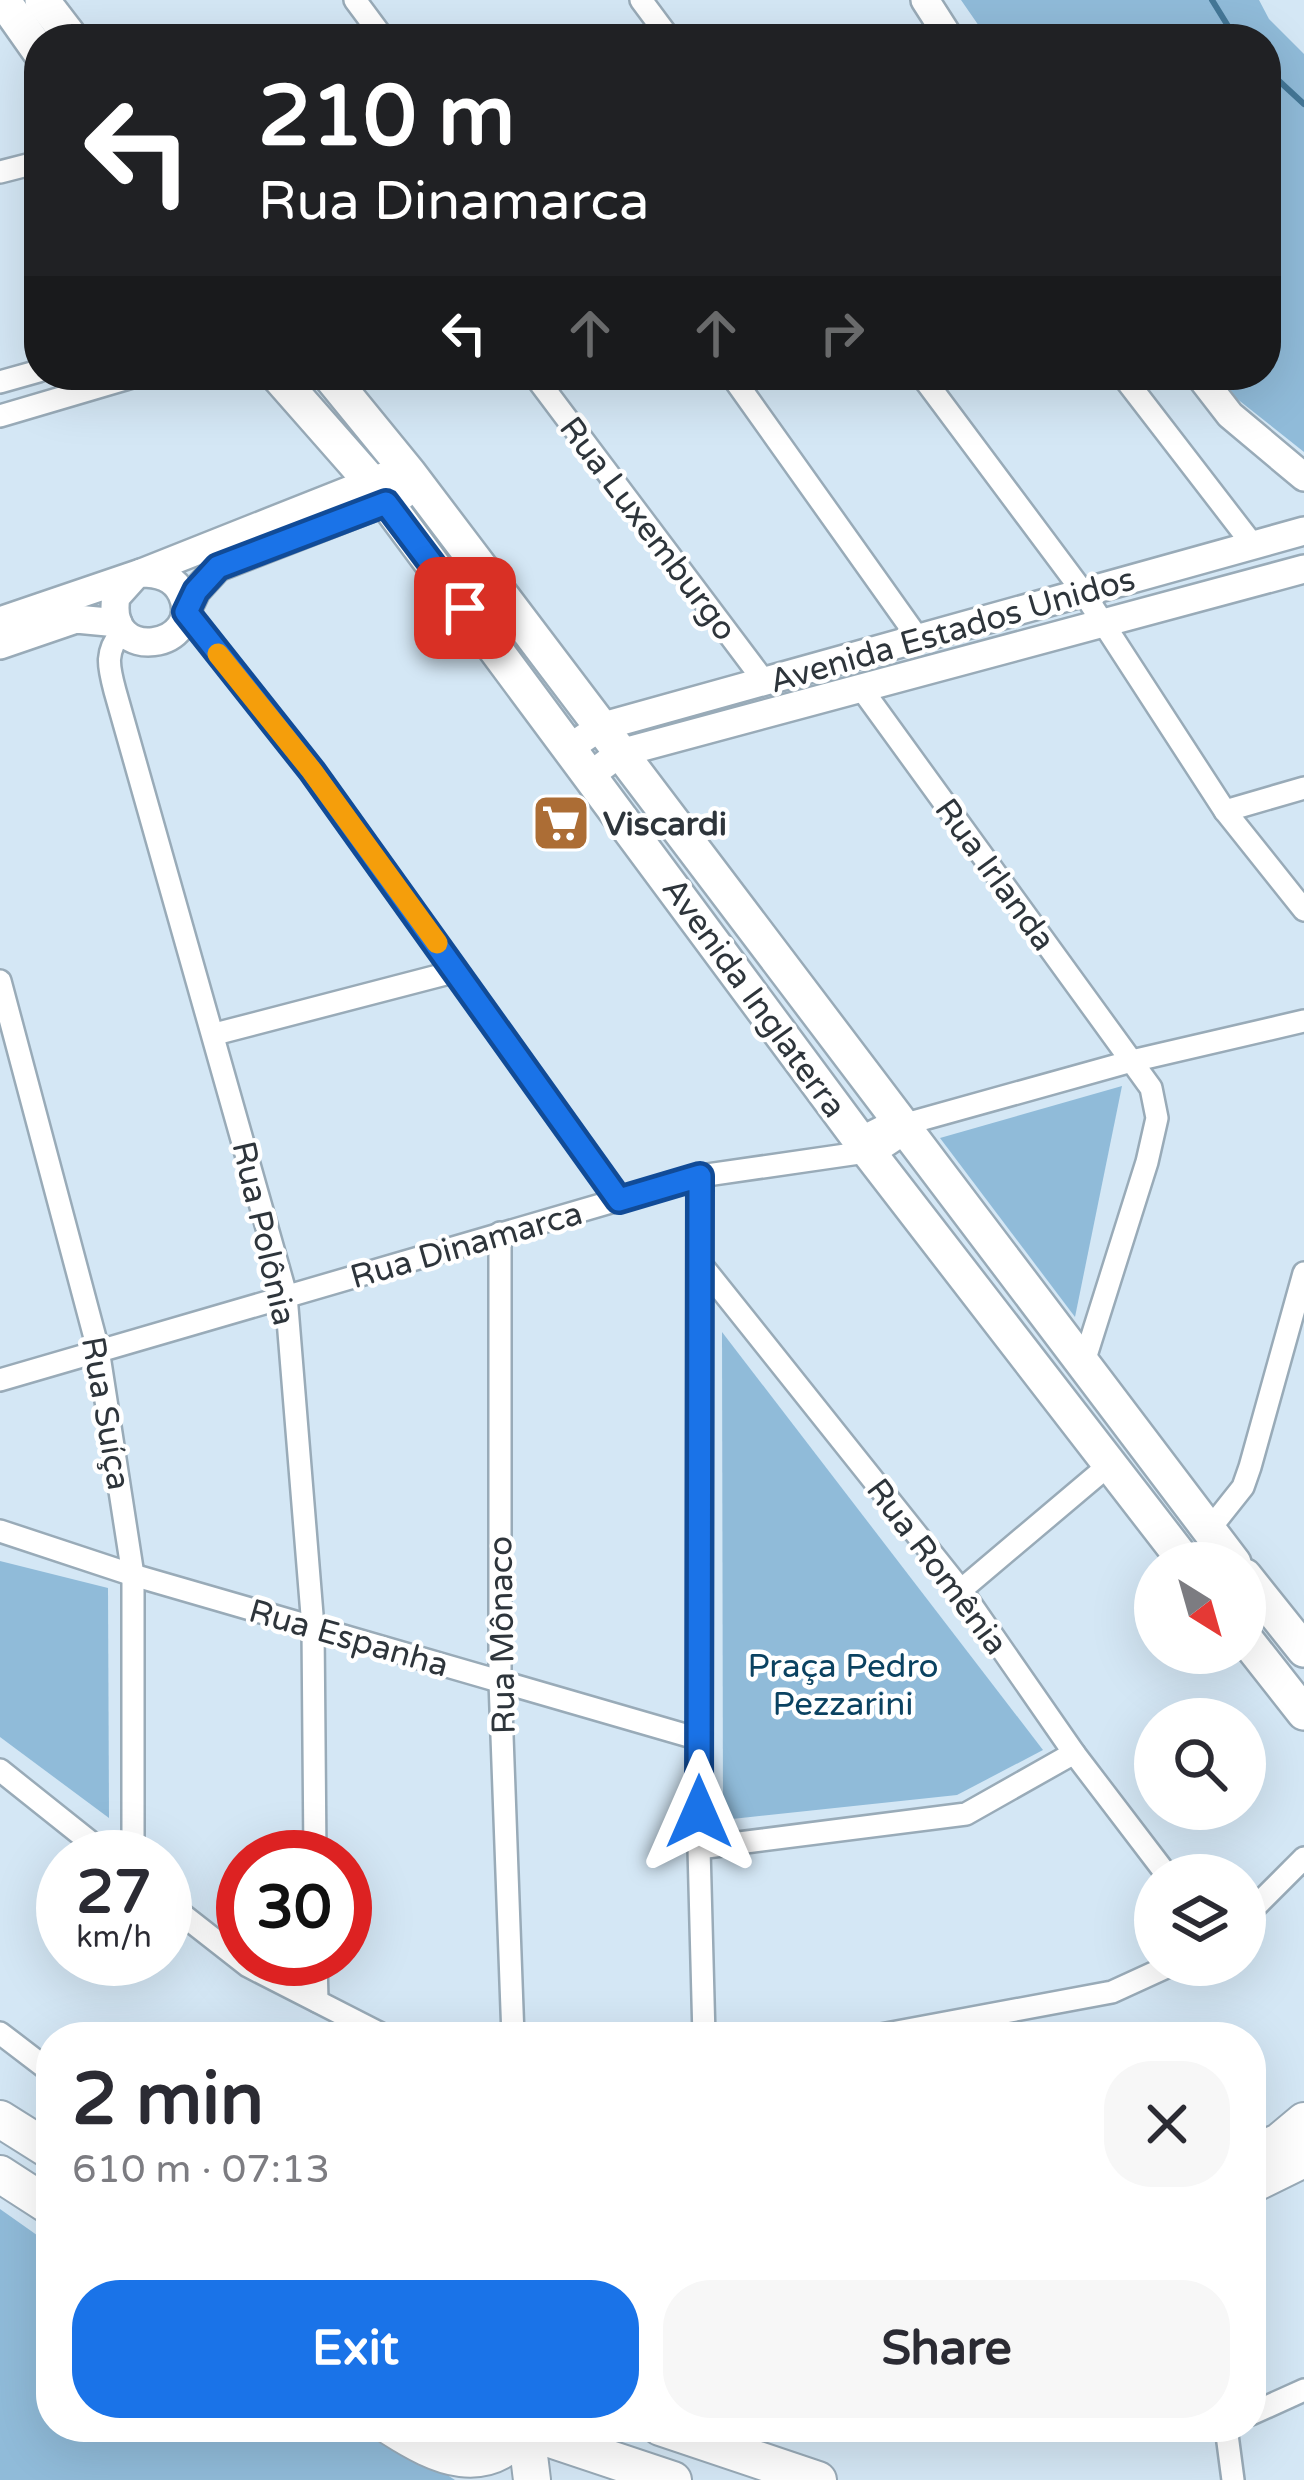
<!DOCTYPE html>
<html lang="en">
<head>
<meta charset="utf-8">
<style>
	:root { --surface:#fff; --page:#f7f7f7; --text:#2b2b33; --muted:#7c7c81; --accent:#1a73e8 }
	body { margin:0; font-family:"Varela Round",sans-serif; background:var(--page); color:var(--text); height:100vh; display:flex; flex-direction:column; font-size:45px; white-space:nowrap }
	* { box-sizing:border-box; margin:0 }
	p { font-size:39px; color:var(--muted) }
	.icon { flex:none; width:66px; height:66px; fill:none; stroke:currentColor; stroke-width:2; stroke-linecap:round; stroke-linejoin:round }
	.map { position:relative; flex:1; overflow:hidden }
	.details { position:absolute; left:36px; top:2022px; width:1230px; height:420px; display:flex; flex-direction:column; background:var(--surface); border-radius:48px; box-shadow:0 12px 48px #0002 }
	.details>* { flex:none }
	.guide { position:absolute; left:24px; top:24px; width:1257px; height:366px; border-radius:48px; box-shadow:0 12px 48px #0002; background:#202124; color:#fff; overflow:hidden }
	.needle { width:78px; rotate:143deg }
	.fabs { position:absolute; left:1134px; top:1542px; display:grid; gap:24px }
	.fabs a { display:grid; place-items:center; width:132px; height:132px; border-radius:50%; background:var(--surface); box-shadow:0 12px 48px #0002; font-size:60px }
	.speed { position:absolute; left:36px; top:1830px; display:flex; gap:24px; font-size:60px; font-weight:700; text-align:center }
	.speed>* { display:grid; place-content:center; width:156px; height:156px; border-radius:50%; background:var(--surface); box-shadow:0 12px 48px #0002; line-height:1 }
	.speed small { font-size:30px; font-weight:400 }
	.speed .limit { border:18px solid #d22; background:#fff; color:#111 }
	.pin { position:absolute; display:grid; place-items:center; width:102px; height:102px; color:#fff; margin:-51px; border-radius:24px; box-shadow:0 6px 18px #0006 }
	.me { position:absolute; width:132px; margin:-66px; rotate:0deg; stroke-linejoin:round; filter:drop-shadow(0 0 9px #0008) }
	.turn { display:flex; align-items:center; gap:42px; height:252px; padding:0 36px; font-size:54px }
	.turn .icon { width:156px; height:156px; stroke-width:2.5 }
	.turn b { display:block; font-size:84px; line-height:102px }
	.lanes { display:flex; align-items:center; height:114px; padding:0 36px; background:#0003; justify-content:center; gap:60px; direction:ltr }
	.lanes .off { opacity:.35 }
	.round { display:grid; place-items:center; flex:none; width:126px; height:126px; border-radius:48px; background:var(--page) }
	.overview { display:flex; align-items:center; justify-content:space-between; height:204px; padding:0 36px }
	h1 { font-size:72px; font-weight:700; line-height:90px }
	.cta { display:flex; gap:24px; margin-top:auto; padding:24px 36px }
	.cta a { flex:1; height:138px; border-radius:48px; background:var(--accent); color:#fff; font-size:48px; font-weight:700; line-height:138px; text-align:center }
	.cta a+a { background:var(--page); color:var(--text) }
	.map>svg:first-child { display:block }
	.green { fill:#90bbd9 }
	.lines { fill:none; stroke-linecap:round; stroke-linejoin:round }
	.stream { stroke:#447797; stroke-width:6 }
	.minor-casing { stroke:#99abb8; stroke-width:26 }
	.tertiary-casing { stroke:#99abb8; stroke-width:32 }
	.secondary-casing { stroke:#99abb8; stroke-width:38 }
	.primary-casing { stroke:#99abb8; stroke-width:40 }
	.trunk-casing { stroke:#99abb8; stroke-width:40 }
	.minor { stroke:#fff; stroke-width:21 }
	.tertiary { stroke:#fff; stroke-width:27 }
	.secondary { stroke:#fff; stroke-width:33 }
	.primary { stroke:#fff; stroke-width:36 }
	.trunk { stroke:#fff; stroke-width:36 }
	.route-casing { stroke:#114b97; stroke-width:30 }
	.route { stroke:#1a73e8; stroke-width:21 }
	.slow { stroke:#f59e0b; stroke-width:21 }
	.labels { text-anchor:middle; stroke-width:9; stroke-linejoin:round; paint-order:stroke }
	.street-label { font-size:33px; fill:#2e353b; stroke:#fff }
	.poi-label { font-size:33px; font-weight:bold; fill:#2e353b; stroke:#fff; text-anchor:start }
	.park-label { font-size:33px; fill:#0a4261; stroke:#fff }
</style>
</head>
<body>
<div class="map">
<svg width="1304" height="2480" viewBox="0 0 1304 2480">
	<rect width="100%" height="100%" fill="#d4e7f5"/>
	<g class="green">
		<polygon points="961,0 1259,0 1269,19 1304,54 1304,452 1236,398 1220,375 1266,375 1266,39 988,39"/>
		<polygon points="1122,1086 1075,1317 940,1138"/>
		<polygon points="722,1332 1043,1750 957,1795 723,1820"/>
		<polygon points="0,1561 108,1588 109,1818 0,1737"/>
		<polygon points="0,2209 51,2245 51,2427 373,2427 455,2480 0,2480"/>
	</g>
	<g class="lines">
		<g class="stream">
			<polyline points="1212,0 1236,39"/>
			<polyline points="1266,69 1304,104"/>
		</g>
		<defs>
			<g id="minor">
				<polyline points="355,0 384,39"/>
				<polyline points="641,0 670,39"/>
				<polyline points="0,172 39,162"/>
				<polyline points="534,375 764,681"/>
				<polyline points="731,375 918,638"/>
				<polyline points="921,375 1083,592 1225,811 1304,910"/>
				<polyline points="1122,375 1253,545"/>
				<polyline points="0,382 39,371"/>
				<polyline points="0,416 139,375"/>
				<polyline points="186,612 312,771 619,1200"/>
				<path d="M122 631C105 652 108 665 115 691L286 1295 313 1627 315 1857"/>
				<polyline points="861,688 1151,1088 1157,1118 1147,1162 1083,1365"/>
				<polyline points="1225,811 1304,788"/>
				<polyline points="0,981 98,1349 133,1575 133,1857"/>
				<polyline points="215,1034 457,971"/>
				<polyline points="867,1150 870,1133 888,1124 902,1125 1132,1061 1304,1021"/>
				<polyline points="700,1176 699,1848 704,2037"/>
				<polyline points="500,1233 500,1681 513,2037"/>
				<polyline points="700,1263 961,1590 1074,1753 1167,1875"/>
				<polyline points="0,1380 700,1176 880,1150 898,1138 902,1125"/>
				<polyline points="0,1531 133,1575 699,1739"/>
				<polyline points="1208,1531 1243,1487 1250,1467 1304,1273"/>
				<polyline points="961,1590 1109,1465"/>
				<polyline points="0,1770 109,1857"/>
				<polyline points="699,1848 966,1814 1074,1753"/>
				<polyline points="165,1901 248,1966 387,2037"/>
				<polyline points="1245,1917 1304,1858"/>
				<polyline points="316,1959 317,2001"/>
				<polyline points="0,2033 51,2072"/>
				<polyline points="870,2037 1112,1992 1171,1965"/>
				<polyline points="1251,2414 1304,2390"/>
				<polyline points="1226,2427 1233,2480"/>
			</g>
			<g id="tertiary">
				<polyline points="925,0 950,39"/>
				<polyline points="1199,375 1230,415 1304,477"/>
				<polyline points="141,573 388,475"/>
				<polyline points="186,612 196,591 218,567 403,495"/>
				<path d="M0 621 141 573C158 573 174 577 182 594 206 648 104 666 116 597L134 577"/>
				<polyline points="0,645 76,619 118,623"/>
				<polyline points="571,747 600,727 1304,531"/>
				<polyline points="592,774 620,753 1304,569"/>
			</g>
			<g id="secondary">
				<polyline points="3,0 39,51"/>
				<polyline points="42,0 72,39"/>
				<polyline points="277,375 372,483 867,1150 1186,1563"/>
				<polyline points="329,375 409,473 1234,1563"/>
				<polyline points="1245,1576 1304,1650"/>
				<polyline points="1245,1638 1304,1713"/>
			</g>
			<g id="primary">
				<polyline points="1251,2154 1279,2142 1304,2121"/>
				<polyline points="1251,2185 1304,2159"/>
				<path d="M391 2427C438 2457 486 2480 527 2427"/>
				<polyline points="526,2431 532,2480"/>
			</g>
			<g id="trunk">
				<polyline points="0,2119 51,2151"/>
				<polyline points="0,2174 51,2207"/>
				<polyline points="514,2427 673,2480"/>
				<polyline points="660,2427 818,2480"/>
			</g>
		</defs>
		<use href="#minor" class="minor-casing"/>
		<use href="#tertiary" class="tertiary-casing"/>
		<use href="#secondary" class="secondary-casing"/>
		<use href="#primary" class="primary-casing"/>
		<use href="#trunk" class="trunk-casing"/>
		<use href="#minor" class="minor"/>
		<use href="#tertiary" class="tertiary"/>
		<use href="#secondary" class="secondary"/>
		<use href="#primary" class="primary"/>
		<use href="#trunk" class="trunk"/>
	</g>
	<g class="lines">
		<defs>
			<polyline id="route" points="465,608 386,503 218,567 196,591 186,612 312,771 619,1200 700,1176 699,1812"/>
		</defs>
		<use href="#route" class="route-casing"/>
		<use href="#route" class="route"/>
		<polyline class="slow" points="218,654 312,771 437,943"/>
	</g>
	<defs>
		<symbol id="supermarket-square" viewBox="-11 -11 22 22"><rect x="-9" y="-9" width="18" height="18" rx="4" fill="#ac6d35" stroke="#fff"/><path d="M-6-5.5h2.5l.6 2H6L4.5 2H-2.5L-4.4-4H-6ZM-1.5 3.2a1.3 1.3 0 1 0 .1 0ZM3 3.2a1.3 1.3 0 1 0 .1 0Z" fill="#fff"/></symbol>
	</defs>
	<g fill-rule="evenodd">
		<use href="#supermarket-square" x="528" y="790" width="66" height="66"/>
	</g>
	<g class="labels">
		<g class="street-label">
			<text transform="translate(649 528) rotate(53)" y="12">Rua Luxemburgo</text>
			<text transform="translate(952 629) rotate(-16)" y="12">Avenida Estados Unidos</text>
			<text transform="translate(996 874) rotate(54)" y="12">Rua Irlanda</text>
			<text transform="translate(755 997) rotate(54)" y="12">Avenida Inglaterra</text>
			<text transform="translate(265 1233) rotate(77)" y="12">Rua Polônia</text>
			<text transform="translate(466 1244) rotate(-16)" y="12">Rua Dinamarca</text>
			<text transform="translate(107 1413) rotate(80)" y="12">Rua Suíça</text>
			<text transform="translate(938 1566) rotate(53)" y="12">Rua Romênia</text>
			<text transform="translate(501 1635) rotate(-91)" y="12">Rua Mônaco</text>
			<text transform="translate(349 1637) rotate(16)" y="12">Rua Espanha</text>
		</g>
		<g class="poi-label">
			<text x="603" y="835">Viscardi</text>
		</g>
		<g class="park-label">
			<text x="843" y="1677">Praça Pedro<tspan x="843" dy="38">Pezzarini</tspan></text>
		</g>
	</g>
</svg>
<div class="fabs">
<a><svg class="needle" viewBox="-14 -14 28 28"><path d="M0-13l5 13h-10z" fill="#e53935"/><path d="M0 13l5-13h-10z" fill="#7c7c81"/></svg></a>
<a><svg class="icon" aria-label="search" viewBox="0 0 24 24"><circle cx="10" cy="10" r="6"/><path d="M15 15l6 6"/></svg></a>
<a><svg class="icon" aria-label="layers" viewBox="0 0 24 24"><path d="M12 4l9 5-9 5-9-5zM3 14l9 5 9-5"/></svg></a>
</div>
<div class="speed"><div>27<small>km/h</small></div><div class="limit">30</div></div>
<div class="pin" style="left:465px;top:608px;background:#d93025"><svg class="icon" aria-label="arrive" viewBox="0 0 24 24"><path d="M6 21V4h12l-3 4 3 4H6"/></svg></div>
<svg class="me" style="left:699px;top:1812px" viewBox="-20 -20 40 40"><path d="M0-17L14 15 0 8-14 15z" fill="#1a73e8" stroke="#fff" stroke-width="4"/></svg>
<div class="guide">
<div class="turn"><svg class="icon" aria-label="left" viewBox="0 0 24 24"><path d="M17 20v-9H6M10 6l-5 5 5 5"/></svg><div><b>210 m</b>Rua Dinamarca</div></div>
<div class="lanes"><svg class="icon" aria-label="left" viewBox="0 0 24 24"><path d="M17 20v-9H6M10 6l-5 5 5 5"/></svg><svg class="icon off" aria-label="ahead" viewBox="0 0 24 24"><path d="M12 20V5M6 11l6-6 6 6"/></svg><svg class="icon off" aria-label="ahead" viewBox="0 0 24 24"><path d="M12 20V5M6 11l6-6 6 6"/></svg><svg class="icon off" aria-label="right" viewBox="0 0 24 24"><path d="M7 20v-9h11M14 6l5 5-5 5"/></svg></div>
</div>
<section class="details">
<div class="overview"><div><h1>2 min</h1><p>610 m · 07:13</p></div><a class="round"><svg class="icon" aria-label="close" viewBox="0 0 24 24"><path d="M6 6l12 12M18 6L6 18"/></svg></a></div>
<div class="cta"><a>Exit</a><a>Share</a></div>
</section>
</div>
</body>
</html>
